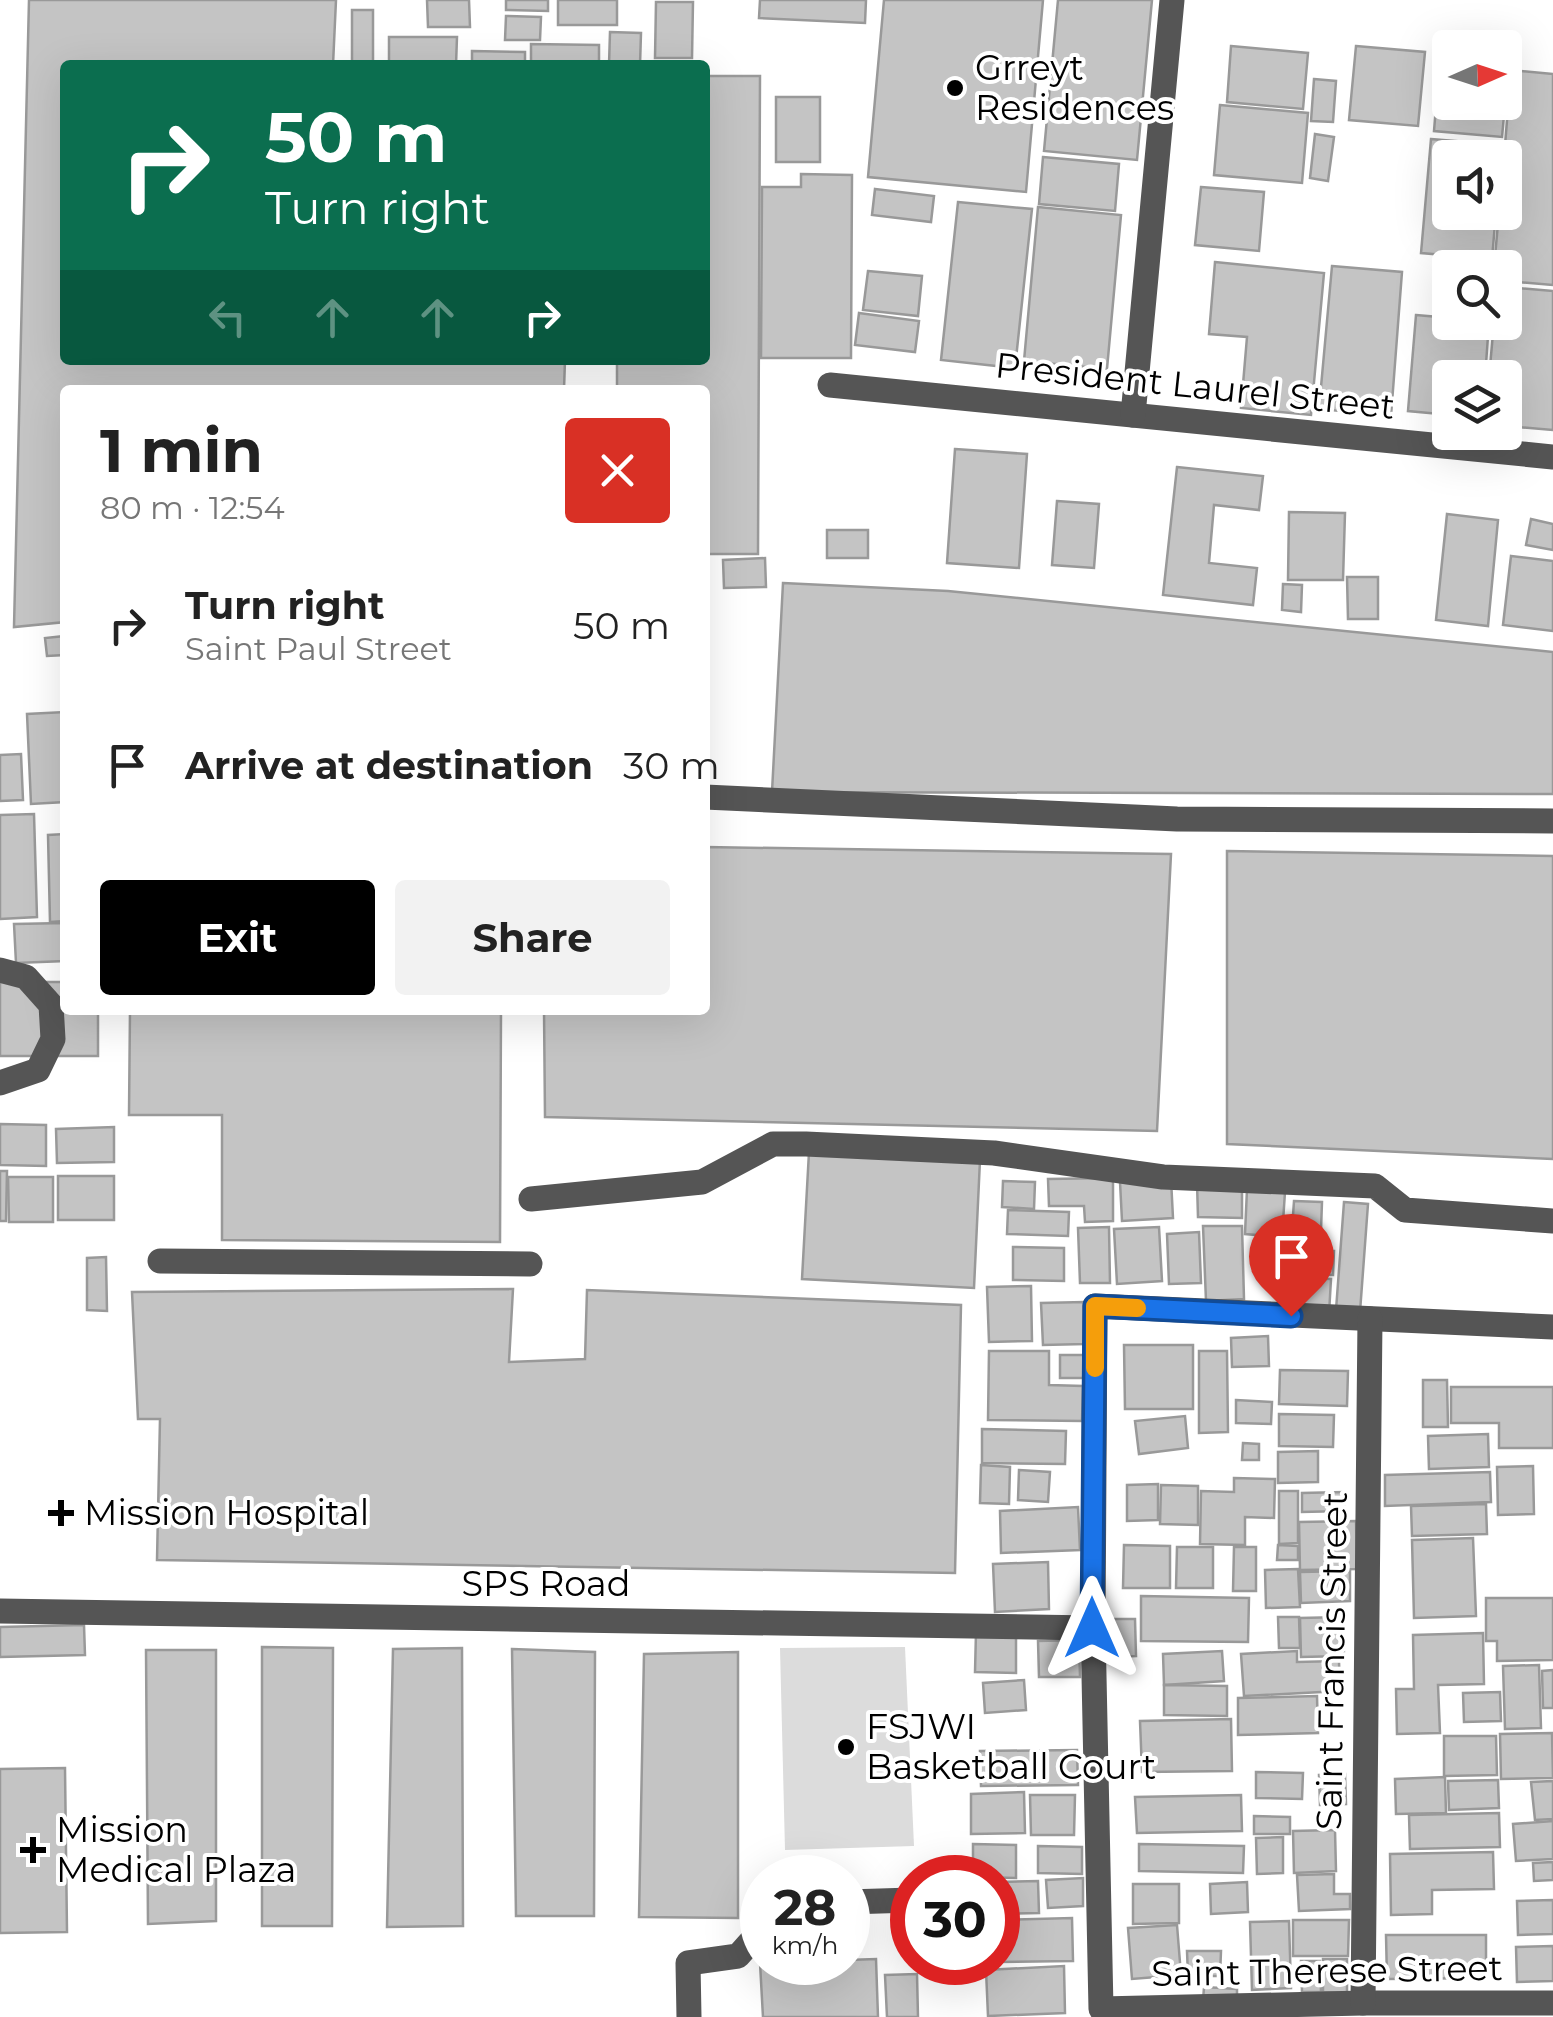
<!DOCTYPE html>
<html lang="en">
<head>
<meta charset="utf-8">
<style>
	:root { --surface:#fff; --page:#f2f2f2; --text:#222; --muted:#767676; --accent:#000 }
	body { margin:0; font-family:Montserrat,sans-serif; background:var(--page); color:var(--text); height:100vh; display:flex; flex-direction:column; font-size:38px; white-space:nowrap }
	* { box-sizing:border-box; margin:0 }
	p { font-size:32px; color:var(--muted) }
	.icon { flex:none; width:55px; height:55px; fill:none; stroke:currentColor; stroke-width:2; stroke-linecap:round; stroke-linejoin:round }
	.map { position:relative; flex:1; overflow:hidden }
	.side { position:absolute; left:60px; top:385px; width:650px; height:630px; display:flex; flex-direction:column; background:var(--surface); border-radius:10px; box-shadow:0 10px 40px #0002 }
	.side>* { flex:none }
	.banner { position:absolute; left:60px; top:60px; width:650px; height:305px; border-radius:10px; box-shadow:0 10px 40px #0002; background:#0b6e4f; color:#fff; overflow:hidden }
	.needle { width:65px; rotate:87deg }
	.tools { position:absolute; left:1432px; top:30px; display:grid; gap:20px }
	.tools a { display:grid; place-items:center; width:90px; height:90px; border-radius:10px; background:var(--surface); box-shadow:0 10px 40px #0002; font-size:50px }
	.speed { position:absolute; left:740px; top:1855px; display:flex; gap:20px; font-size:50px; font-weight:700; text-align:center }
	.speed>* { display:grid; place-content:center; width:130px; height:130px; border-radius:50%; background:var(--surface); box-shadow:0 10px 40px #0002; line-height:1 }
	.speed small { font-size:25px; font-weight:400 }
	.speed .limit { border:15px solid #d22; background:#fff; color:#111 }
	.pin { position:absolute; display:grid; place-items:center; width:85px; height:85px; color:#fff; margin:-102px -42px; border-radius:50% 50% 50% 0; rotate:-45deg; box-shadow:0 0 10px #0007 }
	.pin .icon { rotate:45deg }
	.me { position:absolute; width:110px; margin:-55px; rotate:0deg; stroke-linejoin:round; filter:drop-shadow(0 0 8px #0008) }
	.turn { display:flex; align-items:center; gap:35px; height:210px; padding:0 40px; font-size:45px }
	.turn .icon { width:130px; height:130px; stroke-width:2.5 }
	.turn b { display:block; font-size:70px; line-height:85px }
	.lanes { display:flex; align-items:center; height:95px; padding:0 40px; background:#0003; justify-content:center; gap:50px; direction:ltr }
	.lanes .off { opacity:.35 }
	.round { display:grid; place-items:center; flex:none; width:105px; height:105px; border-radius:10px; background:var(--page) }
	.head { display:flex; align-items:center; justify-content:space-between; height:170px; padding:0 40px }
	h1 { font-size:60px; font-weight:700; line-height:75px }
	.primary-button { display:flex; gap:20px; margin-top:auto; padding:20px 40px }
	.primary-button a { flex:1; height:115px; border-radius:10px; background:var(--accent); color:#fff; font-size:40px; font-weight:700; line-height:115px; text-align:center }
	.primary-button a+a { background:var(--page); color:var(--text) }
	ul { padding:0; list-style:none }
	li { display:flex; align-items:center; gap:30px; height:140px; padding:0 40px }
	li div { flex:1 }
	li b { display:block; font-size:38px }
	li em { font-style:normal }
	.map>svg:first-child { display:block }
	.green { fill:#dcdcdc }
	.building { fill:#c4c4c4; stroke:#999; stroke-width:2.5 }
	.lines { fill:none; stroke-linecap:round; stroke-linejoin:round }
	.minor { stroke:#555; stroke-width:25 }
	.route-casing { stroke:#114b97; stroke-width:25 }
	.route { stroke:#1a73e8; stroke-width:18 }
	.slow { stroke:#f59e0b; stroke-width:18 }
	.poi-dot { fill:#000; stroke:#fff; stroke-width:4 }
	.labels { text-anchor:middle; stroke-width:8; stroke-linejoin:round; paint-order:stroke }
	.poi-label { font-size:35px; fill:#000; stroke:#fff; text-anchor:start }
	.street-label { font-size:35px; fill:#000; stroke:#fff }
</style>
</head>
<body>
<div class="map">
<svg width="1553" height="2017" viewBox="0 0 1553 2017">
	<rect width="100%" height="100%" fill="#fff"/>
	<polygon class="green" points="905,1647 914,1846 785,1850 780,1648"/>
	<g class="building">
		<polygon points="29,0 336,0 333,65 65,65 65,360 565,360 564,390 65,390 65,622 14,627"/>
		<polygon points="427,0 469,0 470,27 428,27"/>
		<polygon points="506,0 548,0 548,11 506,10"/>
		<rect x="558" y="0" width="59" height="25"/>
		<polygon points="760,0 866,0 865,23 759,18"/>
		<polygon points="884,0 1043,0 1026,192 868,177"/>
		<polygon points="1058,0 1152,0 1137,160 1044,151"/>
		<polygon points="656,2 693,2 692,58 655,58"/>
		<rect x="352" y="10" width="21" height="55"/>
		<polygon points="506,16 541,17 540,40 505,40"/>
		<polygon points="610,32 641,33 640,65 609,65"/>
		<polygon points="389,37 457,37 456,65 389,65"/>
		<polygon points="531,44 599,45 599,65 531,65"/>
		<polygon points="1441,44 1476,48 1450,48 1450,102 1505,102 1505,50 1510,51 1502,137 1434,131"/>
		<polygon points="1231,46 1308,53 1303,109 1227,102"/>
		<polygon points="1356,46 1425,52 1418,126 1349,120"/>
		<polygon points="472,51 525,52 525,65 472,65"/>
		<polygon points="1511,70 1553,74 1553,285 1505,281 1505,268 1494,268 1499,212 1505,212 1504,158"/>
		<polygon points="705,76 760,76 758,554 705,554 705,390 617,390 617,360 705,360"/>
		<polygon points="1314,79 1336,81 1333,122 1311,121"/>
		<rect x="776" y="97" width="44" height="65"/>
		<polygon points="1220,105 1308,113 1302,183 1214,175"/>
		<polygon points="1315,134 1334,137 1328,181 1310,178"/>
		<polygon points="1431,139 1502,145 1501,158 1450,158 1450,212 1496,212 1492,259 1421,253"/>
		<polygon points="1043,157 1119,164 1115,211 1039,204"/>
		<polygon points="801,174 852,175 851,358 761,358 762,187 801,187"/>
		<polygon points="1201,187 1264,192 1259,251 1195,245"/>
		<polygon points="875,189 934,196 931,222 872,215"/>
		<polygon points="958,202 1032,209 1015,368 941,360"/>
		<polygon points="1038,207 1121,215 1107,369 1024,361"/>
		<polygon points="1215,262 1324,273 1311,415 1241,408 1247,337 1209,334"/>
		<polygon points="1332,266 1402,272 1391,416 1319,409"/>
		<polygon points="868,271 922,276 918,316 863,310"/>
		<polygon points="1505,287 1553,291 1553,430 1505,426 1505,378 1489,378 1494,322 1505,322"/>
		<polygon points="859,313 919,321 915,352 855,345"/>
		<polygon points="1416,315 1450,318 1450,322 1489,322 1485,378 1450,378 1450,415 1408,411"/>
		<polygon points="955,449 1027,454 1019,568 947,563"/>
		<polygon points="1177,467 1263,476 1259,510 1214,505 1209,563 1257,568 1253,605 1163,595"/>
		<polygon points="1057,501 1099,504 1094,568 1052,565"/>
		<polygon points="1289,512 1345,513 1343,580 1288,580"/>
		<polygon points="1447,514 1498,520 1488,626 1436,620"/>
		<polygon points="1531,519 1553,524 1553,550 1526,545"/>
		<rect x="827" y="530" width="41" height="28"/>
		<polygon points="1511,556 1553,561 1553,631 1503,625"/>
		<polygon points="765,558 766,587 724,588 723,560"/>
		<polygon points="1347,577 1378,577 1378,619 1348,619"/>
		<polygon points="783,583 948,591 1553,652 1553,794 772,792"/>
		<polygon points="1283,584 1302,585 1301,612 1282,610"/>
		<polygon points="65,636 65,655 47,656 45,638"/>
		<polygon points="65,712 65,802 31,804 27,714"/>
		<polygon points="21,754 23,800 0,801 0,755"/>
		<polygon points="34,814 37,917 0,919 0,815"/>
		<polygon points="65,834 65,921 50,922 48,835"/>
		<polygon points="705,847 1171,854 1157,1131 545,1117 544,1010 705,1010"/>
		<polygon points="1227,851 1553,856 1553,1159 1227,1144"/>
		<polygon points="65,923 65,961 16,963 14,924"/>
		<polygon points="0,982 65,982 65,1010 98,1010 98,1056 0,1056"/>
		<polygon points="130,1010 501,1010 500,1242 222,1240 222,1115 129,1115"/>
		<polygon points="0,1124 46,1125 46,1166 0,1165"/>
		<polygon points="114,1127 114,1162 57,1163 56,1129"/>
		<polygon points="809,1152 980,1160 974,1288 802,1279"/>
		<polygon points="0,1171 7,1171 6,1221 0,1221"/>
		<rect x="58" y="1176" width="56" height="44"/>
		<polygon points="8,1177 53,1177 53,1222 9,1222"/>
		<polygon points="1113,1178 1113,1221 1085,1222 1084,1206 1049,1206 1048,1179"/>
		<polygon points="1171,1179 1173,1218 1122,1221 1120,1182"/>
		<polygon points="1003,1181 1035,1182 1034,1209 1002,1207"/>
		<polygon points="1197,1183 1242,1184 1242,1218 1198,1217"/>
		<polygon points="1247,1189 1285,1192 1282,1237 1245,1234"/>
		<polygon points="1294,1201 1322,1202 1321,1230 1292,1230"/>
		<polygon points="1344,1202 1368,1204 1360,1312 1336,1310"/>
		<polygon points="1008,1210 1069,1212 1068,1236 1007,1234"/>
		<polygon points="1203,1226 1242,1226 1244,1299 1206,1301"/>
		<polygon points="1109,1227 1110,1283 1080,1283 1078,1228"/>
		<polygon points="1159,1227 1162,1281 1117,1284 1114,1229"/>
		<polygon points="1199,1232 1201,1283 1169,1284 1167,1234"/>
		<polygon points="1288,1234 1321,1235 1320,1248 1287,1247"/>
		<polygon points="1013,1247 1064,1248 1064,1281 1013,1280"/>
		<polygon points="1291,1250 1334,1251 1333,1275 1290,1274"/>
		<polygon points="106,1257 107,1311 87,1310 87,1258"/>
		<polygon points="1279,1277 1331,1279 1329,1314 1278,1312"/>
		<polygon points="1031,1286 1032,1341 989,1342 987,1287"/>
		<polygon points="513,1289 509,1362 585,1359 587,1290 961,1305 955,1573 157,1560 160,1419 138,1419 132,1292"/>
		<polygon points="1084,1302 1085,1344 1043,1345 1041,1303"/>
		<polygon points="1268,1336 1269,1366 1232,1367 1231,1338"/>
		<polygon points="1124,1345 1193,1345 1193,1409 1125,1409"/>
		<polygon points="989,1351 1049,1351 1049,1385 1083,1386 1082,1421 988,1420"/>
		<polygon points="1199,1351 1227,1351 1228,1432 1199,1433"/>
		<rect x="1060" y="1355" width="26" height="23"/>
		<polygon points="1280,1370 1348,1371 1347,1406 1279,1404"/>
		<polygon points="1423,1380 1447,1380 1448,1427 1423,1427"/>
		<polygon points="1451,1387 1553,1387 1553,1448 1499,1448 1499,1423 1451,1423"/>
		<polygon points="1236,1400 1272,1402 1271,1424 1236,1423"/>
		<polygon points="1279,1414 1334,1415 1333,1447 1279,1446"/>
		<polygon points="1185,1416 1188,1448 1139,1454 1135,1421"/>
		<polygon points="982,1429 1066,1431 1065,1464 982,1463"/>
		<polygon points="1488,1434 1489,1467 1429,1469 1428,1436"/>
		<polygon points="1243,1443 1259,1444 1259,1460 1242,1460"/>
		<polygon points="1318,1451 1318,1482 1278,1483 1278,1452"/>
		<polygon points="981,1465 1010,1467 1009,1504 980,1503"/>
		<polygon points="1533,1466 1534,1514 1498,1515 1497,1467"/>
		<polygon points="1019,1470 1050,1472 1048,1502 1018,1500"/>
		<polygon points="1490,1472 1491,1502 1385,1506 1385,1475"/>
		<polygon points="1234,1478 1275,1479 1274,1518 1245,1517 1245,1545 1200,1544 1201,1491 1234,1492"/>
		<polygon points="1158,1484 1158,1520 1127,1521 1127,1485"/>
		<polygon points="1161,1485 1198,1486 1198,1525 1160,1524"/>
		<polygon points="1279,1491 1298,1491 1298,1543 1279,1544"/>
		<polygon points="1344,1492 1344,1511 1302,1512 1302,1493"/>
		<polygon points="1486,1504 1487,1534 1412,1536 1411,1506"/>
		<polygon points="1078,1507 1080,1550 1001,1553 1000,1511"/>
		<polygon points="1356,1521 1357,1569 1300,1570 1299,1522"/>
		<polygon points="1473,1538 1476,1616 1414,1618 1412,1540"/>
		<polygon points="1124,1545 1170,1546 1170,1588 1123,1588"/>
		<polygon points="1278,1545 1298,1546 1298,1560 1277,1560"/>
		<polygon points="1177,1547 1213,1547 1213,1588 1176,1588"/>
		<polygon points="1234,1547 1256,1547 1256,1591 1233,1591"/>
		<polygon points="1048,1562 1049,1609 995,1612 993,1564"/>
		<polygon points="1298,1569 1300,1607 1266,1608 1265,1570"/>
		<polygon points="1350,1571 1350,1601 1301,1603 1300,1572"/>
		<polygon points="1141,1596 1249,1598 1248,1642 1141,1641"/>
		<polygon points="1486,1598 1553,1598 1553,1660 1497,1661 1497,1641 1486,1641"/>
		<polygon points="1278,1617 1299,1617 1300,1648 1279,1648"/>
		<polygon points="1343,1617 1344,1656 1301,1657 1300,1618"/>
		<polygon points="1112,1619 1135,1619 1136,1656 1113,1657"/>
		<polygon points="84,1625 85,1655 0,1657 0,1627"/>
		<polygon points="976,1632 1016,1633 1016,1673 975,1672"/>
		<polygon points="1483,1633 1484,1684 1438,1685 1440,1733 1397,1734 1396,1689 1414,1689 1413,1635"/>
		<polygon points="1079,1640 1080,1677 1039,1677 1038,1641"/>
		<polygon points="262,1647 333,1648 332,1926 262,1926"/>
		<polygon points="462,1648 463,1926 387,1927 393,1649"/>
		<polygon points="512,1649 595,1652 594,1916 516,1916"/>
		<polygon points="146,1650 216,1650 216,1921 148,1924"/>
		<polygon points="1222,1651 1224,1681 1164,1685 1163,1654"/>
		<polygon points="1297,1651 1297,1662 1339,1661 1340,1691 1244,1696 1241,1654"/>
		<polygon points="738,1652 738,1918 639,1917 644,1654"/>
		<polygon points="1539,1665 1541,1728 1505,1729 1503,1666"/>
		<polygon points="1553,1670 1553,1708 1543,1708 1542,1671"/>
		<polygon points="1024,1680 1026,1710 985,1713 983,1683"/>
		<polygon points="1164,1685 1227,1686 1227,1716 1164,1715"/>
		<polygon points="1500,1692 1501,1721 1464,1722 1463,1693"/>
		<polygon points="1317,1696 1318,1733 1238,1735 1238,1698"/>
		<polygon points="1231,1719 1232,1771 1142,1772 1140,1721"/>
		<polygon points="1552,1733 1553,1778 1501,1779 1500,1734"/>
		<polygon points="1444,1736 1496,1736 1497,1775 1444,1776"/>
		<polygon points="1077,1750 1078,1785 981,1786 980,1751"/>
		<polygon points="65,1768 67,1932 0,1933 0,1769"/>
		<polygon points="1256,1772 1303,1773 1302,1799 1256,1798"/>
		<polygon points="1345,1774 1346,1804 1320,1805 1319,1775"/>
		<polygon points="1445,1777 1446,1813 1396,1814 1395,1779"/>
		<polygon points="1498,1780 1499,1808 1449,1810 1448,1781"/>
		<polygon points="1553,1781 1553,1819 1535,1820 1531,1782"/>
		<polygon points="1024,1792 1025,1833 971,1834 971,1794"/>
		<polygon points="1030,1795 1075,1795 1074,1835 1031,1835"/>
		<polygon points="1241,1795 1242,1831 1137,1833 1135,1797"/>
		<polygon points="1499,1813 1500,1847 1410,1849 1409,1815"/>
		<polygon points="1254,1816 1290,1817 1290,1834 1254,1834"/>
		<polygon points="1553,1821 1553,1859 1516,1861 1513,1824"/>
		<polygon points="1335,1830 1336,1871 1294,1873 1293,1831"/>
		<polygon points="1283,1837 1283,1873 1257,1874 1256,1838"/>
		<polygon points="973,1844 1016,1845 1016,1878 973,1877"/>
		<polygon points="1139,1844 1244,1846 1243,1873 1139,1871"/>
		<polygon points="1038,1846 1082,1847 1082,1874 1038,1873"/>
		<polygon points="1493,1852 1494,1889 1432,1890 1432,1914 1391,1915 1390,1854"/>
		<polygon points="1553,1862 1553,1880 1534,1881 1533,1863"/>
		<polygon points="1334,1874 1334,1894 1350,1894 1350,1909 1299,1911 1297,1875"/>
		<polygon points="1083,1878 1083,1906 1048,1908 1046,1880"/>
		<polygon points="1038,1881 1039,1913 998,1914 998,1882"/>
		<polygon points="1247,1882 1248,1912 1211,1914 1210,1884"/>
		<polygon points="1133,1884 1179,1884 1179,1923 1133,1924"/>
		<polygon points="1553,1900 1553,1934 1518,1935 1517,1901"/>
		<polygon points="1072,1918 1073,1961 998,1962 998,1920"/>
		<polygon points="1293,1920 1349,1920 1348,1956 1293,1956"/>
		<polygon points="1289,1921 1291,1988 1252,1990 1250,1922"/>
		<polygon points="1177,1925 1181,1975 1132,1979 1128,1928"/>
		<polygon points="1386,1935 1486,1935 1486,1978 1387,1979"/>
		<polygon points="1553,1946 1553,1981 1517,1982 1516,1947"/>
		<polygon points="1187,1951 1221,1951 1220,1976 1188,1976"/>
		<polygon points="876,1959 878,2017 763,2017 760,1963 848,1962 848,1960"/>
		<polygon points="1323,1959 1347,1959 1347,1993 1323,1992"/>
		<polygon points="1301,1961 1320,1961 1321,1992 1302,1992"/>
		<polygon points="1064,1966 1065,2013 988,2016 986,1970"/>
		<polygon points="917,1974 918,2017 887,2017 885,1975"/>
		<polygon points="1204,1987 1237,1989 1237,2003 1203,2001"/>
	</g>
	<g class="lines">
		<g class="minor">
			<polyline points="830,385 1553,457"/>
			<polyline points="1133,415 1172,0"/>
			<polyline points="705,797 1177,819 1553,821"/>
			<polyline points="0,970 26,977 51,1005 53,1039 38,1070 0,1083"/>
			<polyline points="531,1199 702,1182 773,1144 806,1144 994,1153 1163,1177 1375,1186 1405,1210 1553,1221"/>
			<polyline points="160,1261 530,1264"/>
			<polyline points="1553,1327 1095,1306 1093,1628 1101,2009 1363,2003 1553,2003"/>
			<polyline points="0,1611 1093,1628"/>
			<polyline points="848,1902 912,1900"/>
			<polyline points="1363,2003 1370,1319"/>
			<polyline points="689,2017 688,1963 738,1956 762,1929"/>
		</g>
	</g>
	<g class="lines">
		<defs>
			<polyline id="route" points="1092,1628 1095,1306 1291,1316"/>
		</defs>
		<use href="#route" class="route-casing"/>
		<use href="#route" class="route"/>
		<polyline class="slow" points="1095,1368 1095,1306 1137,1308"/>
	</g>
	<g class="poi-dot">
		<circle cx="955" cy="88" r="10"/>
		<path d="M56 1498h10v10h10v10h-10v10h-10v-10h-10v-10h10z"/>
		<circle cx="846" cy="1747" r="10"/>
		<path d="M28 1835h10v10h10v10h-10v10h-10v-10h-10v-10h10z"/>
	</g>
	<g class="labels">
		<g class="poi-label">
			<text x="975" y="80">Grreyt<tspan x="975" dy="40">Residences</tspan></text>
			<text x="84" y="1525">Mission Hospital</text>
			<text x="866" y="1739">FSJWI<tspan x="866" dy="40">Basketball Court</tspan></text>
			<text x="56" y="1842">Mission<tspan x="56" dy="40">Medical Plaza</tspan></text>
		</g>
		<g class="street-label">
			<text transform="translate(1195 386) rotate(6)" y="12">President Laurel Street</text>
			<text x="546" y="1596">SPS Road</text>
			<text transform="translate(1332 1661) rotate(-89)" y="12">Saint Francis Street</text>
			<text transform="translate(1327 1971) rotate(-1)" y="12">Saint Therese Street</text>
		</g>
	</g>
</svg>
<div class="tools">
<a><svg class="needle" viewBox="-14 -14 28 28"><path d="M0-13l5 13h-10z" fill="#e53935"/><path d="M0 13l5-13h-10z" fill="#767676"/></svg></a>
<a><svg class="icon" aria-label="sound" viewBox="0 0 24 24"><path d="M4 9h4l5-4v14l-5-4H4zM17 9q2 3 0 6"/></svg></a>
<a><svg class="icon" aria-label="search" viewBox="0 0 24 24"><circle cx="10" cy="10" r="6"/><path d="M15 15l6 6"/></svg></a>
<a><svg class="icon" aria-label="layers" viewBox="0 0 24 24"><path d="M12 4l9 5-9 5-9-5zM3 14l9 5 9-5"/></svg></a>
</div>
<div class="speed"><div>28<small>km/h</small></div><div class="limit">30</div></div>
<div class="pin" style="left:1291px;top:1316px;background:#d93025"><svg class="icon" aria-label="arrive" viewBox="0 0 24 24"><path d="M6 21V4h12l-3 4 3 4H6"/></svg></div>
<svg class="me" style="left:1092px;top:1628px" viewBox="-20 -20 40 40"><path d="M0-17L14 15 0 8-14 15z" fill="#1a73e8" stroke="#fff" stroke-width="4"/></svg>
<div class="banner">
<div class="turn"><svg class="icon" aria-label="right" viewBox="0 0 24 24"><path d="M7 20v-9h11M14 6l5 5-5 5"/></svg><div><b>50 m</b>Turn right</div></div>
<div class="lanes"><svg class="icon off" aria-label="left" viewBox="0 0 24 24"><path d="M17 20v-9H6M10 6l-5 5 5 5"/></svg><svg class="icon off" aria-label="ahead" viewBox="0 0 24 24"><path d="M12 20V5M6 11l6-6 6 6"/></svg><svg class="icon off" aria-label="ahead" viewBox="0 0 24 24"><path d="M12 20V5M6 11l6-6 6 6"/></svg><svg class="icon" aria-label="right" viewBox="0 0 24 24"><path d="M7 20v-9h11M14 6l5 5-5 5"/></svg></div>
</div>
<section class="side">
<div class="head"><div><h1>1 min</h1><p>80 m · 12:54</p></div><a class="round" style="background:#d93025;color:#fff"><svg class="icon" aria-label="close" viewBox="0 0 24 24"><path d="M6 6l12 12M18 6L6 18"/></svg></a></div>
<ul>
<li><svg class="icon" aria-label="right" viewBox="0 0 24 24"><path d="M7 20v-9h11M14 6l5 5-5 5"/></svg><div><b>Turn right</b><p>Saint Paul Street</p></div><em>50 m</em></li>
<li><svg class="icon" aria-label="arrive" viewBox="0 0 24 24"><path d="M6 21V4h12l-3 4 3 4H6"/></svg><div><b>Arrive at destination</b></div><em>30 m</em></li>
</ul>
<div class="primary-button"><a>Exit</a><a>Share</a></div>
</section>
</div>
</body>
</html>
